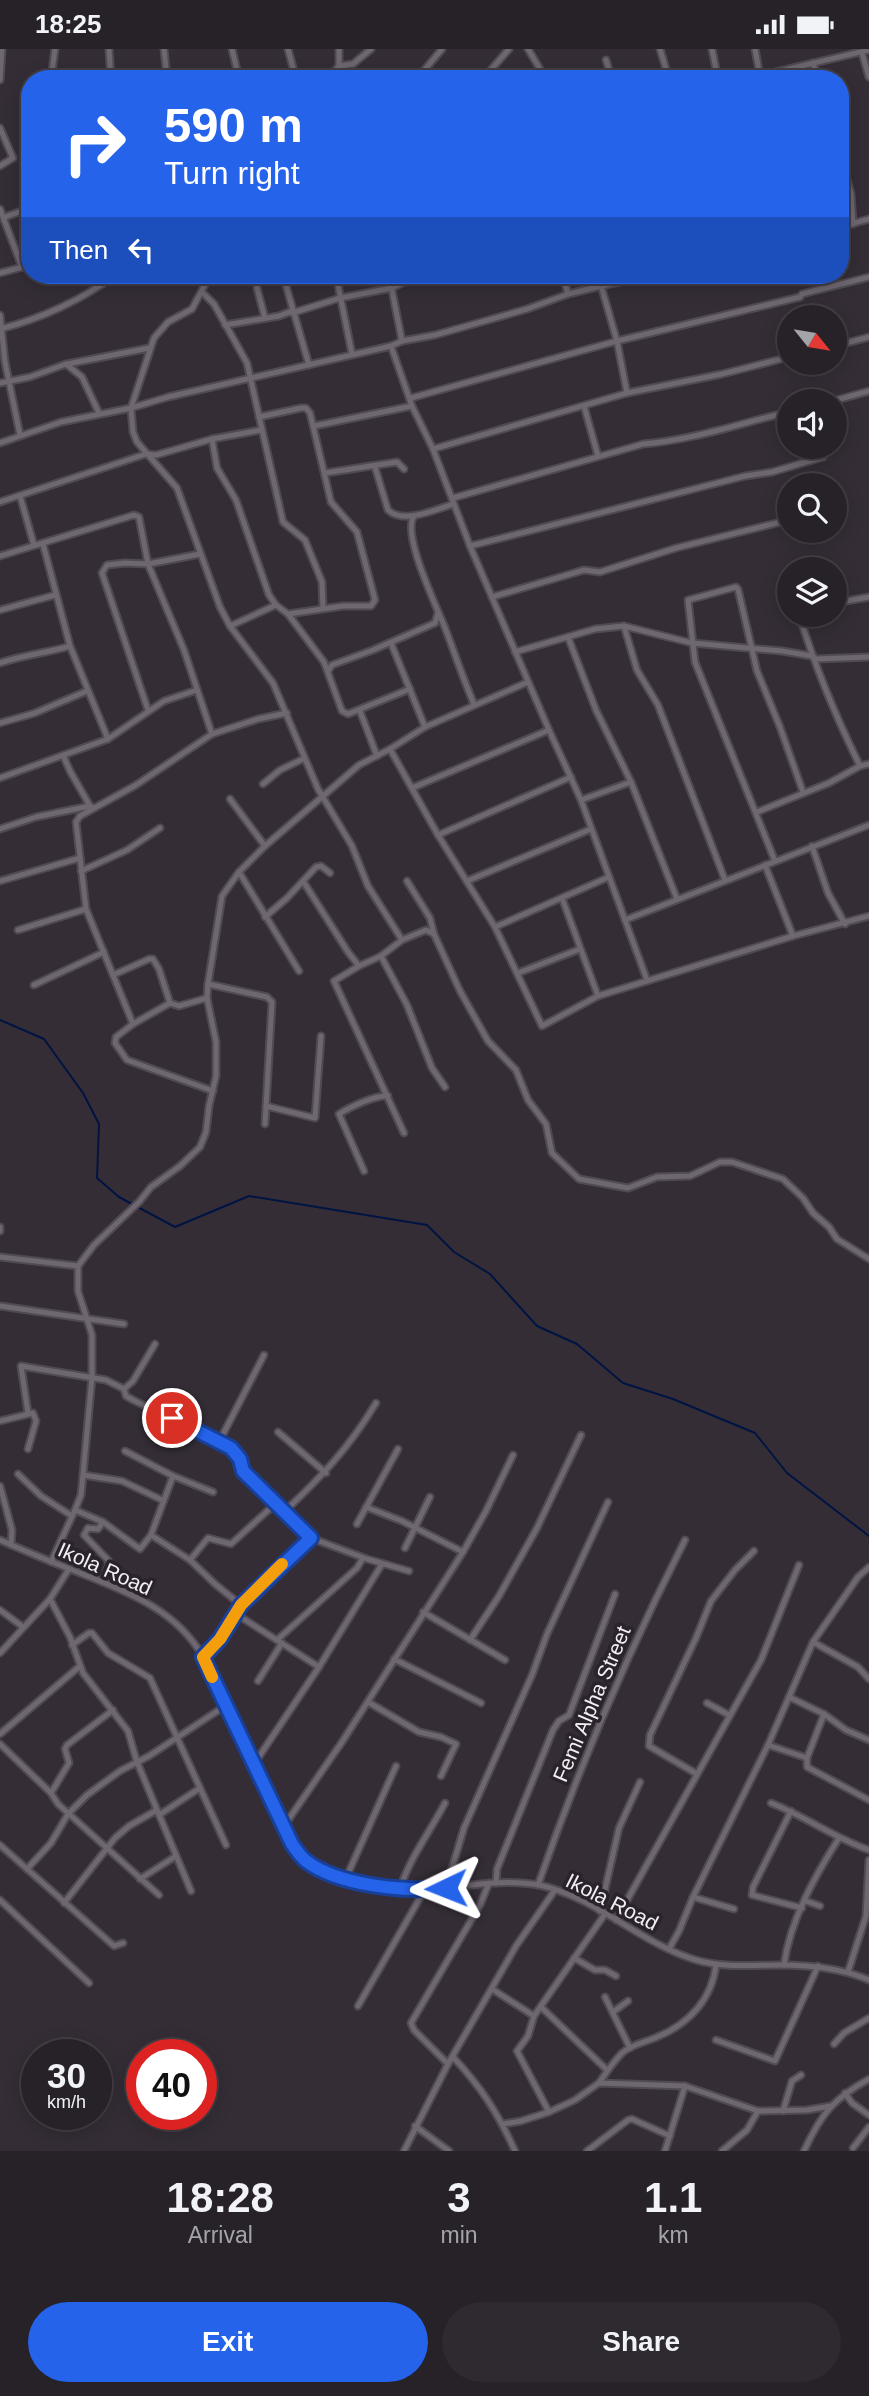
<!DOCTYPE html>
<html lang="en">
<head>
<meta charset="utf-8">
<style>
	:root { --surface:#272228; --page:#2f2a30; --text:#f1f3f6; --muted:#a4a4a8; --line:#433f45; --accent:#2563eb }
	body { margin:0; font-family:Helvetica,sans-serif; background:var(--page); color:var(--text); height:100vh; display:flex; flex-direction:column; font-size:26px; white-space:nowrap }
	* { box-sizing:border-box; margin:0 }
	p { font-size:23px; color:var(--muted) }
	.icon { flex:none; width:38px; height:38px; fill:none; stroke:currentColor; stroke-width:2; stroke-linecap:round; stroke-linejoin:round }
	.map { position:relative; height:2102px; overflow:hidden }
	.details { display:flex; flex-direction:column; background:var(--surface); flex:1 }
	.details>* { flex:none }
	.guide { position:absolute; left:21px; top:21px; width:828px; height:214px; border-radius:28px; box-shadow:0 4px 18px #0003,0 0 0 2px var(--line); background:#2563eb; color:#fff; overflow:hidden }
	.needle { width:46px; rotate:120deg }
	.tools { position:absolute; left:777px; top:256px; display:grid; gap:14px }
	.tools a { display:grid; place-items:center; width:70px; height:70px; border-radius:50%; background:var(--surface); box-shadow:0 4px 18px #0003,0 0 0 2px var(--line); font-size:35px }
	.speed { position:absolute; left:21px; top:1990px; display:flex; gap:14px; font-size:35px; font-weight:700; text-align:center }
	.speed>* { display:grid; place-content:center; width:91px; height:91px; border-radius:50%; background:var(--surface); box-shadow:0 4px 18px #0003,0 0 0 2px var(--line); line-height:1 }
	.speed small { font-size:18px; font-weight:400 }
	.speed .limit { border:10px solid #d22; background:#fff; color:#111 }
	.pin { position:absolute; display:grid; place-items:center; width:60px; height:60px; color:#fff; margin:-30px; border:4px solid #fff; border-radius:50%; box-shadow:0 2px 7px #0007 }
	.me { position:absolute; width:77px; margin:-38px; rotate:268deg; stroke-linejoin:round; filter:drop-shadow(0 0 5px #0008) }
	.turn { display:flex; align-items:center; gap:24px; height:147px; padding:0 28px; font-size:32px }
	.turn .icon { width:91px; height:91px; stroke-width:2.5 }
	.turn b { display:block; font-size:49px; line-height:60px }
	.then { display:flex; align-items:center; height:66px; padding:0 28px; background:#0003; gap:14px; font-size:26px }
	.eta { display:flex; justify-content:space-evenly; align-items:center; height:119px; text-align:center }
	.eta b { font-size:42px; font-weight:800; line-height:49px }
	.action { display:flex; gap:14px; margin-top:auto; padding:14px 28px }
	.action a { flex:1; height:80px; border-radius:42px; background:var(--accent); color:#fff; font-size:28px; font-weight:800; line-height:80px; text-align:center }
	.action a+a { background:var(--page); color:var(--text) }
	.status { display:flex; justify-content:space-between; align-items:center; height:49px; padding:0 35px; background:var(--surface); direction:ltr }
	.status svg { height:19px; fill:currentColor }
	.map>svg:first-child { display:block }
	.lines { fill:none; stroke-linecap:round; stroke-linejoin:round }
	.stream { stroke:#001443; stroke-width:2 }
	.minor-casing { stroke:#504a52; stroke-width:9 }
	.minor { stroke:#6e6670; stroke-width:5 }
	.route-casing { stroke:#184099; stroke-width:18 }
	.route { stroke:#2563eb; stroke-width:12 }
	.slow { stroke:#f59e0b; stroke-width:12 }
	.labels { text-anchor:middle; stroke-width:7; stroke-linejoin:round; paint-order:stroke }
	.street-label { font-size:21px; fill:#f3eff5; stroke:#2a232c }
</style>
</head>
<body>
<div class="status"><b>18:25</b><svg viewBox="0 0 49 12"><path d="M0 12V9h3v3zM5 12V6h3v6zM10 12V3h3v9zM15 12V0h3v12zM26 1h20v11H26zM47 4h2v5h-2z"/></svg></div>
<div class="map">
<svg width="869" height="2102" viewBox="0 0 869 2102">
	<rect width="100%" height="100%" fill="#342d36"/>
	<g class="lines">
		<polyline class="stream" points="0,971 44,990 83,1044 99,1075 97,1129 119,1148 175,1178 249,1147 427,1176 454,1203 490,1225 537,1277 577,1295 623,1334 673,1350 755,1384 787,1424 869,1487"/>
		<defs>
			<g id="minor">
				<polyline points="109,0 111,30"/>
				<polyline points="164,0 167,30"/>
				<polyline points="232,0 239,30"/>
				<polyline points="288,0 296,30"/>
				<polyline points="528,0 540,20 542,30"/>
				<polyline points="660,0 669,30"/>
				<polyline points="712,0 718,30"/>
				<polyline points="755,0 760,27"/>
				<polyline points="862,4 869,28"/>
				<polyline points="606,11 612,30"/>
				<polyline points="813,14 818,30"/>
				<polyline points="339,17 353,15 371,0"/>
				<polyline points="51,30 55,0"/>
				<polyline points="328,30 339,17 339,0"/>
				<polyline points="417,30 442,0"/>
				<polyline points="483,30 509,0"/>
				<polyline points="746,30 869,1"/>
				<polyline points="0,31 2,0"/>
				<polyline points="0,79 13,109 0,117"/>
				<polyline points="840,106 851,145 853,175"/>
				<polyline points="0,160 22,218"/>
				<polyline points="5,168 30,159"/>
				<polyline points="840,178 869,170"/>
				<polyline points="0,224 30,216"/>
				<polyline points="210,226 192,260 168,273 154,289 131,359 133,383 137,393 177,439 220,558 230,577 273,634 318,740 352,797 368,837 402,891 426,881 434,885 460,942 488,992 516,1021 528,1051 546,1075 552,1104 579,1130 628,1139 657,1128 690,1127 720,1113 732,1113 783,1130 803,1149 813,1164 829,1178 837,1190 869,1210"/>
				<polyline points="283,226 309,316"/>
				<polyline points="336,226 352,305"/>
				<polyline points="389,226 402,292"/>
				<polyline points="563,226 568,245"/>
				<polyline points="598,226 617,292 627,344"/>
				<polyline points="257,239 265,269"/>
				<polyline points="202,243 214,255 247,314 283,473 305,491 322,533 323,559"/>
				<polyline points="292,264 340,249 392,239 418,226"/>
				<polyline points="0,266 5,313 20,386"/>
				<polyline points="225,276 279,267 292,262"/>
				<path d="M0 280C40 270 82 251 115 226"/>
				<polyline points="391,297 412,357 433,400 470,497 549,681 581,751 647,931"/>
				<polyline points="835,297 869,288"/>
				<polyline points="67,315 149,299"/>
				<polyline points="0,334 30,328 66,315 82,328 99,364"/>
				<polyline points="411,349 617,292 800,248 802,245 869,228"/>
				<polyline points="833,352 869,342"/>
				<polyline points="584,357 598,407"/>
				<polyline points="259,368 301,359 306,359 310,364 331,453 357,483 375,551 371,557 343,557 288,565"/>
				<polyline points="314,377 412,357"/>
				<polyline points="212,390 217,419 236,451 269,546 276,556 288,565 324,613 342,662 348,665 410,640"/>
				<polyline points="0,394 61,373 131,359 168,348 391,297 402,292 435,286 527,260 568,245 648,226"/>
				<polyline points="433,400 627,344 722,325 789,308"/>
				<path d="M375 418 388 461C404 476 436 460 454 455"/>
				<polyline points="325,424 397,413 404,420"/>
				<polyline points="20,447 34,496"/>
				<path d="M453 449 643 395C693 391 741 374 789 363"/>
				<polyline points="0,453 146,405 156,406 212,390 261,381"/>
				<path d="M414 467C401 486 439 562 447 584 456 608 464 632 474 655"/>
				<polyline points="43,495 70,597 108,690"/>
				<polyline points="470,497 745,427 772,423 823,408"/>
				<polyline points="0,507 134,466 139,468 148,515 184,601 212,685"/>
				<polyline points="787,524 789,531"/>
				<polyline points="492,548 584,521 600,523 676,499 789,471"/>
				<polyline points="835,554 869,548"/>
				<polyline points="0,561 55,546"/>
				<path d="M799 565C815 618 836 668 860 717"/>
				<polyline points="230,577 276,556"/>
				<polyline points="624,577 637,621 658,656 725,831"/>
				<polyline points="568,588 596,661 631,733 677,850"/>
				<polyline points="391,594 425,678"/>
				<polyline points="515,603 595,580 624,577 692,594 782,602 812,607 816,610 869,608"/>
				<path d="M0 614C23 606 47 604 70 597"/>
				<polyline points="328,622 332,616 373,601 435,574 438,564"/>
				<polyline points="148,661 102,524 107,516 125,514 148,515 200,505"/>
				<polyline points="360,662 377,707"/>
				<polyline points="0,674 35,664 87,642"/>
				<polyline points="390,700 438,786 495,878 542,977 598,947 793,887 869,867"/>
				<polyline points="63,706 70,722 90,757"/>
				<polyline points="0,729 108,690 164,652 197,641"/>
				<polyline points="263,735 280,721 303,710"/>
				<polyline points="412,739 549,681"/>
				<polyline points="230,750 265,797"/>
				<polyline points="581,751 631,733"/>
				<polyline points="757,763 829,734 860,717 869,715"/>
				<polyline points="0,780 36,768 90,757 94,759"/>
				<polyline points="438,786 571,728"/>
				<polyline points="812,797 828,844 845,875"/>
				<polyline points="775,812 695,613 688,551 736,538 738,540 757,622 780,678 803,743"/>
				<polyline points="765,816 793,887"/>
				<polyline points="81,822 127,801 160,779"/>
				<polyline points="239,823 299,922"/>
				<polyline points="0,832 80,809"/>
				<polyline points="303,832 348,903 359,917"/>
				<polyline points="407,832 430,869 434,885"/>
				<polyline points="467,832 591,780"/>
				<polyline points="562,849 598,947"/>
				<polyline points="265,868 287,849 316,818 321,817 330,824"/>
				<polyline points="625,871 869,776"/>
				<polyline points="495,878 609,828"/>
				<polyline points="18,881 86,860"/>
				<polyline points="402,891 381,907 359,917 334,932 404,1084"/>
				<polyline points="381,907 407,956 432,1019 445,1038"/>
				<polyline points="518,924 580,900"/>
				<polyline points="113,926 149,910 153,910 159,920 170,954"/>
				<polyline points="208,935 267,948 272,953 265,1075"/>
				<polyline points="34,936 104,903"/>
				<polyline points="133,975 170,954 179,957 207,949"/>
				<polyline points="213,1042 127,1011 115,994 116,988 133,975 86,860 76,773 80,767 136,736 212,685 258,670 287,664"/>
				<polyline points="266,1057 315,1069 321,987"/>
				<path d="M364 1122 339 1065C350 1058 375 1046 388 1047"/>
				<polyline points="0,1178 0,1182"/>
				<polyline points="0,1208 78,1217"/>
				<polyline points="0,1257 124,1275"/>
				<polyline points="124,1340 133,1332 155,1295"/>
				<polyline points="28,1364 21,1317 106,1331 124,1340 126,1347 133,1351 231,1399 240,1410 243,1422 311,1489 367,1510 409,1522"/>
				<polyline points="0,1372 33,1364 36,1372 28,1400"/>
				<polyline points="278,1383 326,1424"/>
				<polyline points="219,1393 264,1306"/>
				<polyline points="125,1402 173,1427 213,1443"/>
				<polyline points="18,1425 41,1447 72,1467"/>
				<polyline points="83,1426 122,1432 162,1451"/>
				<polyline points="0,1437 12,1481 11,1496"/>
				<polyline points="366,1458 402,1472 463,1503"/>
				<polyline points="75,1461 103,1473 140,1500 151,1486 173,1427"/>
				<path d="M284 1463C322 1427 349 1399 376 1354"/>
				<polyline points="357,1475 398,1400"/>
				<polyline points="151,1486 190,1511 215,1535 241,1556"/>
				<path d="M0 1491C23 1501 46 1511 70 1520 120 1540 175 1558 203 1608L292 1795C296 1800 300 1807 305 1811 331 1831 395 1844 428 1841 464 1838 502 1829 539 1836 596 1848 641 1895 696 1911 723 1919 753 1916 781 1916 812 1916 841 1919 869 1931"/>
				<polyline points="405,1499 430,1448"/>
				<polyline points="190,1511 208,1489 231,1495 275,1455"/>
				<polyline points="51,1513 75,1461 81,1446 83,1426 92,1328 92,1286 78,1242 78,1217 94,1196 139,1153 151,1138 180,1117 200,1098 206,1083 209,1057 216,1027 216,993 207,949 208,935 222,847 239,823 265,797 359,716 390,700 425,678 528,633"/>
				<polyline points="102,1533 109,1516 108,1511 84,1486 88,1479 98,1480 103,1473"/>
				<polyline points="50,1550 70,1588 83,1624 128,1682 137,1713 191,1842"/>
				<polyline points="0,1561 23,1578"/>
				<polyline points="423,1563 505,1611"/>
				<polyline points="236,1565 319,1618"/>
				<polyline points="277,1591 357,1519 363,1509"/>
				<polyline points="470,1591 499,1547 537,1479 581,1386"/>
				<polyline points="813,1593 858,1618 869,1630"/>
				<polyline points="72,1596 89,1584 92,1584 108,1604 150,1629 226,1796"/>
				<polyline points="0,1604 50,1550 69,1520"/>
				<polyline points="203,1608 225,1583 241,1556 277,1519 311,1489"/>
				<polyline points="394,1610 481,1654"/>
				<polyline points="258,1632 282,1594"/>
				<polyline points="789,1648 824,1665 846,1681 869,1691"/>
				<polyline points="368,1653 419,1683 441,1688 456,1695 441,1727"/>
				<polyline points="707,1654 729,1666"/>
				<polyline points="824,1665 807,1709 807,1718 869,1751"/>
				<polyline points="0,1685 80,1617"/>
				<polyline points="0,1695 51,1744 58,1755 159,1846"/>
				<polyline points="768,1696 807,1709"/>
				<polyline points="254,1715 319,1618 382,1515"/>
				<polyline points="697,1725 649,1697 650,1686 696,1589 711,1552 735,1521 754,1502"/>
				<polyline points="51,1744 69,1714 65,1700 67,1696 113,1661"/>
				<path d="M771 1754C805 1767 834 1789 869 1801"/>
				<polyline points="791,1762 753,1838 752,1846 802,1859"/>
				<polyline points="159,1766 200,1739"/>
				<polyline points="284,1777 342,1693 463,1503 486,1462 513,1406"/>
				<polyline points="0,1796 114,1897 123,1894"/>
				<polyline points="27,1820 51,1794 68,1765 87,1746 120,1722 149,1707 225,1657"/>
				<polyline points="346,1829 396,1717"/>
				<polyline points="140,1830 176,1807"/>
				<polyline points="496,1834 497,1820 553,1681 559,1672 569,1666 615,1545"/>
				<path d="M538 1836C579 1718 628 1603 685 1491"/>
				<polyline points="446,1839 464,1779 532,1626 547,1585 608,1453"/>
				<path d="M400 1840C410 1808 430 1783 445 1754"/>
				<polyline points="693,1848 734,1860"/>
				<polyline points="0,1851 89,1934"/>
				<polyline points="806,1852 820,1857"/>
				<polyline points="64,1854 115,1789 129,1777 157,1761"/>
				<polyline points="600,1862 619,1779 640,1733"/>
				<polyline points="616,1871 761,1611 799,1516"/>
				<polyline points="669,1900 679,1882 693,1848 768,1696 813,1593 858,1528 869,1518"/>
				<polyline points="574,1909 595,1921 605,1921 616,1927"/>
				<path d="M784 1916C790 1871 815 1827 839 1789"/>
				<polyline points="848,1923 866,1867 869,1811"/>
				<polyline points="492,1940 534,1967"/>
				<polyline points="605,1948 630,1999"/>
				<polyline points="358,1957 424,1842"/>
				<polyline points="541,1958 607,2021"/>
				<polyline points="613,1963 628,1952"/>
				<polyline points="716,1991 775,2012 818,1917"/>
				<polyline points="834,1995 844,1984 869,1969"/>
				<path d="M453 2008C481 2038 498 2064 515 2102"/>
				<polyline points="448,2015 414,1981 411,1974 480,1856 489,1834"/>
				<path d="M599 2034C606 2024 613 2013 622 2004 632 1995 646 1993 657 1988 689 1975 712 1950 716 1916"/>
				<polyline points="845,2044 852,2054 869,2066"/>
				<polyline points="783,2062 792,2032 801,2026"/>
				<polyline points="549,2063 517,2002 528,1987 534,1967 605,1865"/>
				<polyline points="503,2075 521,2072 549,2063 575,2051 599,2034 685,2037 758,2062"/>
				<polyline points="415,2077 449,2102"/>
				<polyline points="853,2099 869,2078"/>
				<polyline points="404,2102 448,2015 516,1897 555,1841"/>
				<polyline points="587,2102 628,2071 632,2070 670,2087"/>
				<polyline points="665,2102 685,2037"/>
				<polyline points="722,2102 747,2081 758,2062 807,2061 831,2057"/>
				<path d="M804 2102C821 2065 833 2050 869 2030"/>
			</g>
		</defs>
		<use href="#minor" class="minor-casing"/>
		<use href="#minor" class="minor"/>
	</g>
	<g class="lines">
		<defs>
			<path id="route" d="M172 1369 231 1399 240 1410 243 1422 311 1489 241 1556 220 1590 203 1608 292 1795C296 1801 300 1807 306 1812 339 1837 406 1843 446 1839"/>
		</defs>
		<use href="#route" class="route-casing"/>
		<use href="#route" class="route"/>
		<polyline class="slow" points="212,1628 203,1608 220,1590 241,1556 282,1515"/>
	</g>
	<g class="labels">
		<g class="street-label">
			<text transform="translate(105 1520) rotate(24)" y="7">Ikola Road</text>
			<text transform="translate(592 1655) rotate(-67)" y="7">Femi Alpha Street</text>
			<text transform="translate(612 1853) rotate(27)" y="7">Ikola Road</text>
		</g>
	</g>
</svg>
<div class="tools">
<a><svg class="needle" viewBox="-14 -14 28 28"><path d="M0-13l5 13h-10z" fill="#e53935"/><path d="M0 13l5-13h-10z" fill="#a4a4a8"/></svg></a>
<a><svg class="icon" aria-label="sound" viewBox="0 0 24 24"><path d="M4 9h4l5-4v14l-5-4H4zM17 9q2 3 0 6"/></svg></a>
<a><svg class="icon" aria-label="search" viewBox="0 0 24 24"><circle cx="10" cy="10" r="6"/><path d="M15 15l6 6"/></svg></a>
<a><svg class="icon" aria-label="layers" viewBox="0 0 24 24"><path d="M12 4l9 5-9 5-9-5zM3 14l9 5 9-5"/></svg></a>
</div>
<div class="speed"><div>30<small>km/h</small></div><div class="limit">40</div></div>
<div class="pin" style="left:172px;top:1369px;background:#d93025"><svg class="icon" aria-label="arrive" viewBox="0 0 24 24"><path d="M6 21V4h12l-3 4 3 4H6"/></svg></div>
<svg class="me" style="left:446px;top:1839px" viewBox="-20 -20 40 40"><path d="M0-17L14 15 0 8-14 15z" fill="#2563eb" stroke="#fff" stroke-width="4"/></svg>
<div class="guide">
<div class="turn"><svg class="icon" aria-label="right" viewBox="0 0 24 24"><path d="M7 20v-9h11M14 6l5 5-5 5"/></svg><div><b>590 m</b>Turn right</div></div>
<div class="then">Then<svg class="icon" aria-label="left" viewBox="0 0 24 24"><path d="M17 20v-9H6M10 6l-5 5 5 5"/></svg></div>
</div>
</div>
<section class="details">
<div class="eta">
<div><b>18:28</b><p>Arrival</p></div>
<div><b>3</b><p>min</p></div>
<div><b>1.1</b><p>km</p></div>
</div>
<div class="action"><a>Exit</a><a>Share</a></div>
</section>
</body>
</html>
